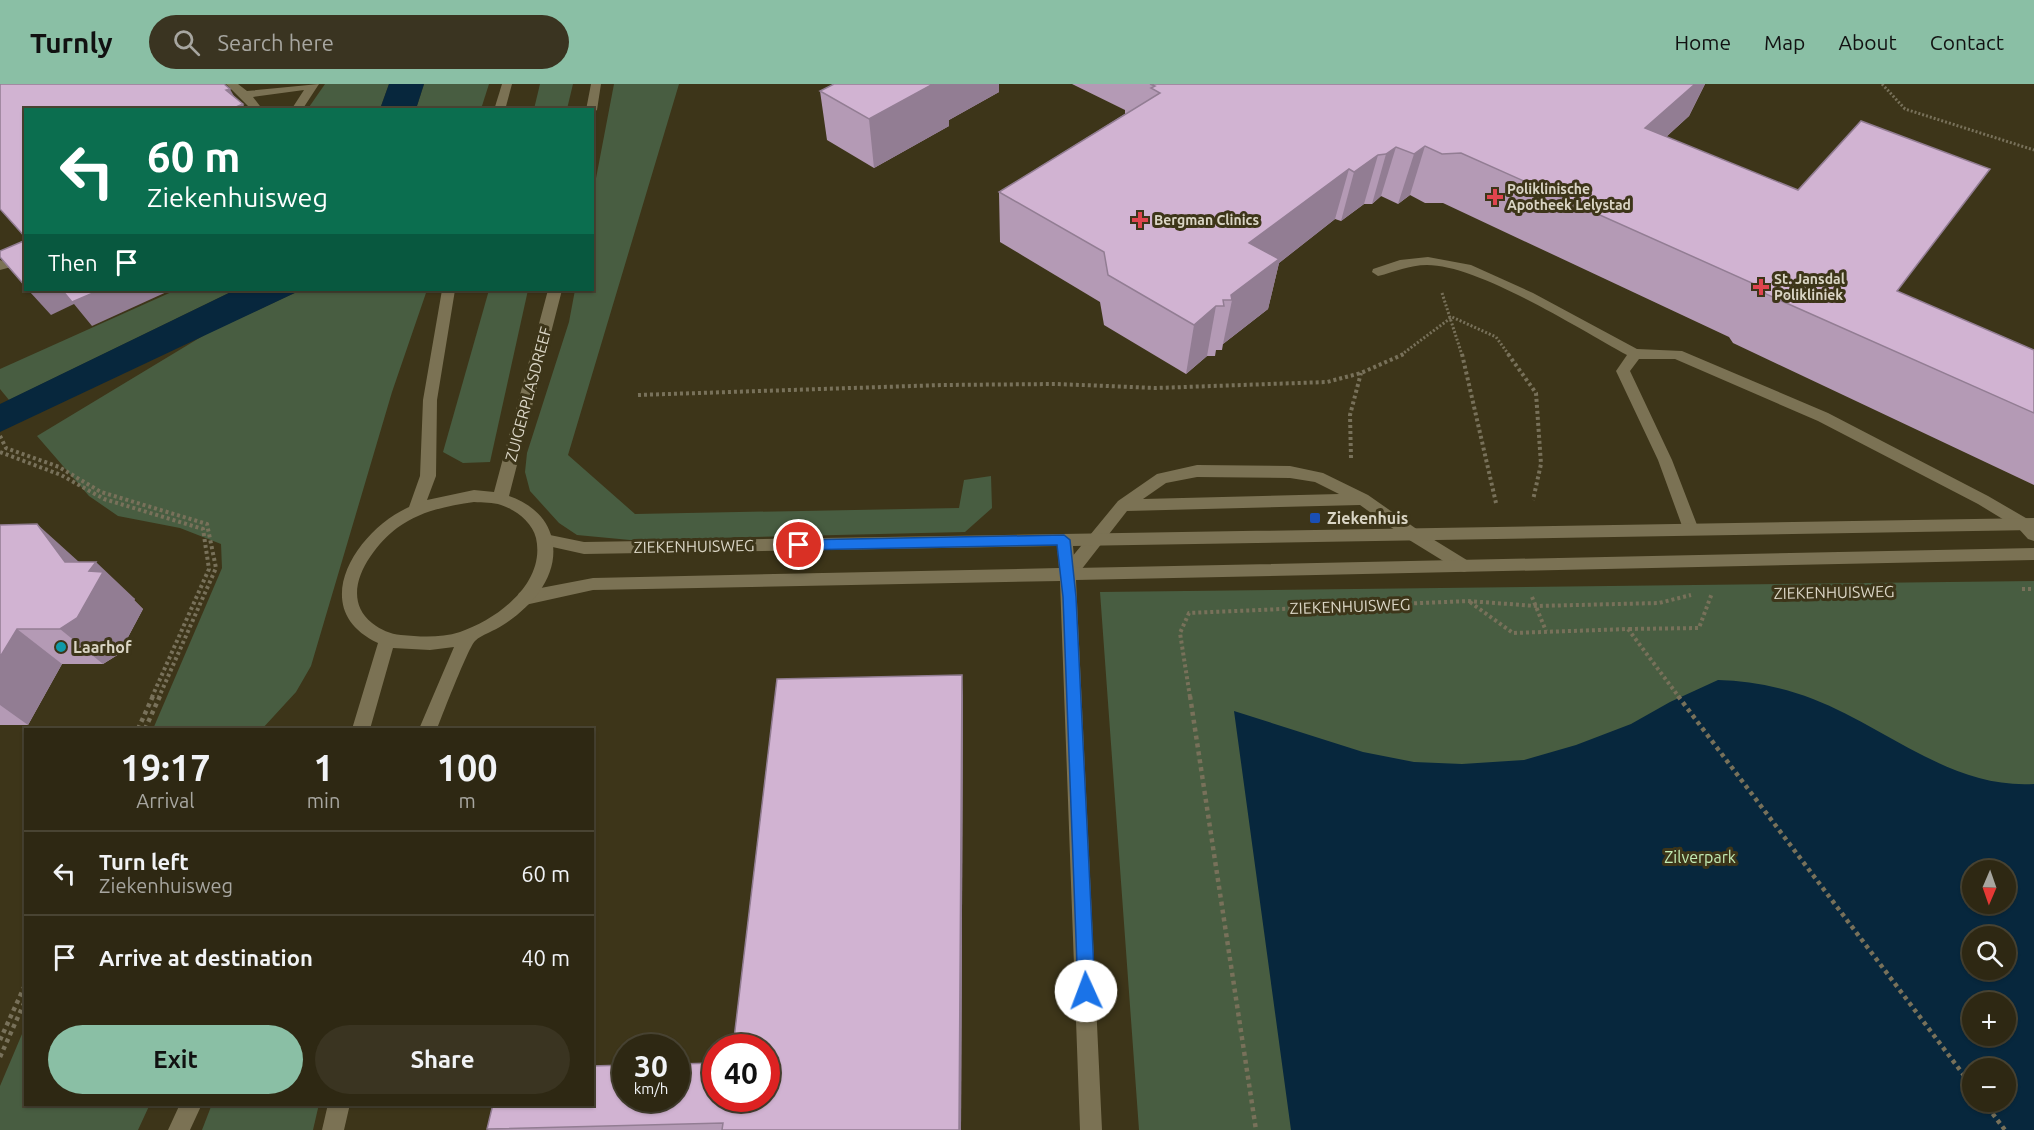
<!DOCTYPE html>
<html lang="en">
<head>
<meta charset="utf-8">
<style>
	:root { --surface:#2e2813; --page:#3a3421; --text:#f1f3f6; --muted:#a7a6a0; --line:#494433; --accent:#8abfa5 }
	body { margin:0; font-family:Ubuntu,sans-serif; background:var(--page); color:var(--text); height:100vh; display:flex; flex-direction:column; font-size:22px; white-space:nowrap }
	* { box-sizing:border-box; margin:0 }
	p { font-size:20px; color:var(--muted) }
	.icon { flex:none; width:33px; height:33px; fill:none; stroke:currentColor; stroke-width:2; stroke-linecap:round; stroke-linejoin:round }
	.map { position:relative; flex:1; overflow:hidden }
	.details { position:absolute; left:24px; top:644px; width:570px; height:378px; display:flex; flex-direction:column; background:var(--surface); border-radius:0px; box-shadow:0 2px 4px #0004,0 0 0 2px var(--line) }
	.details>* { flex:none }
	.banner { position:absolute; left:24px; top:24px; width:570px; height:183px; border-radius:0px; box-shadow:0 2px 4px #0004,0 0 0 2px var(--line); background:#0b6e4f; color:#fff; overflow:hidden }
	.needle { width:39px; rotate:182deg }
	.tools { position:absolute; left:1962px; top:776px; display:grid; gap:12px }
	.tools a { display:grid; place-items:center; width:54px; height:54px; border-radius:50%; background:var(--surface); box-shadow:0 2px 4px #0004,0 0 0 2px var(--line); font-size:30px }
	.speed { position:absolute; left:612px; top:950px; display:flex; gap:12px; font-size:30px; font-weight:700; text-align:center }
	.speed>* { display:grid; place-content:center; width:78px; height:78px; border-radius:50%; background:var(--surface); box-shadow:0 2px 4px #0004,0 0 0 2px var(--line); line-height:1 }
	.speed small { font-size:15px; font-weight:400 }
	.speed .limit { border:9px solid #d22; background:#fff; color:#111 }
	.pin { position:absolute; display:grid; place-items:center; width:51px; height:51px; color:#fff; margin:-26px; border:3px solid #fff; border-radius:50%; box-shadow:0 2px 6px #0007 }
	.me { position:absolute; width:66px; margin:-33px; rotate:358deg; stroke-linejoin:round; filter:drop-shadow(0 0 4px #0008) }
	.turn { display:flex; align-items:center; gap:21px; height:126px; padding:0 24px; font-size:27px }
	.turn .icon { width:78px; height:78px; stroke-width:2.5 }
	.turn b { display:block; font-size:42px; line-height:51px }
	.then { display:flex; align-items:center; height:57px; padding:0 24px; background:#0003; gap:12px; font-size:22px }
	.eta { display:flex; justify-content:space-evenly; align-items:center; height:102px; text-align:center }
	.eta b { font-size:36px; font-weight:700; line-height:42px }
	.button { display:flex; gap:12px; margin-top:auto; padding:12px 24px }
	.button a { flex:1; height:69px; border-radius:36px; background:var(--accent); color:#111; font-size:24px; font-weight:700; line-height:69px; text-align:center }
	.button a+a { background:var(--page); color:var(--text) }
	ul { padding:0; list-style:none }
	li { display:flex; align-items:center; gap:18px; height:84px; padding:0 24px; border-top:2px solid var(--line) }
	li div { flex:1 }
	li b { display:block; font-size:22px }
	li em { font-style:normal }
	header { display:flex; align-items:center; gap:36px; box-sizing:border-box; height:84px; padding:0 30px; background:var(--accent); color:#111 }
	header strong { font-size:28px }
	nav { display:flex; gap:33px; margin-inline-start:auto; font-size:21px }
	.search { width:420px; height:54px; background:var(--page); display:flex; align-items:center; gap:15px; box-sizing:border-box; padding:0 21px; border-radius:33px; color:var(--muted); font-size:22px }
	.map>svg:first-child { display:block }
	.green { fill:#485d41; fill-rule:evenodd }
	.water { fill:#07273d; fill-rule:evenodd }
	.lines { fill:none; stroke-linecap:round; stroke-linejoin:round }
	.path-far2 { stroke:#78715a; stroke-width:3; stroke-dasharray:2 2; stroke-linecap:butt }
	.path-far1 { stroke:#78715a; stroke-width:4; stroke-dasharray:3 3; stroke-linecap:butt }
	.path { stroke:#78715a; stroke-width:4.5; stroke-dasharray:4 4; stroke-linecap:butt }
	.service { fill:#7b7254; fill-rule:evenodd }
	.minor { fill:#7b7254; fill-rule:evenodd }
	.tertiary { fill:#7b7254; fill-rule:evenodd }
	.secondary { fill:#7b7254; fill-rule:evenodd }
	.wall { fill:#b49ab5 }
	.shaded-wall { fill:#927d93 }
	.building { fill:#d1b3d2; stroke:#927d93; stroke-width:1.5 }
	.route { fill:#1a73e8; stroke:#114b97; stroke-width:1.5 }
	.health-dot { fill:#e0444e; stroke:#3d3519; stroke-width:2 }
	.transit-dot { fill:#1a4fb4; stroke:#3d3519; stroke-width:2 }
	.culture-dot { fill:#0f9aa8; stroke:#3d3519; stroke-width:2 }
	.labels { text-anchor:middle; stroke-width:6; stroke-linejoin:round; paint-order:stroke }
	.far-poi-label { font-size:14px; font-weight:bold; fill:#dad5c5; stroke:#3d3519; text-anchor:start }
	.street-label { font-size:16px; fill:#dad5c5; stroke:#3d3519 }
	.poi-label { font-size:16px; font-weight:bold; fill:#dad5c5; stroke:#3d3519; text-anchor:start }
	.park-label { font-size:16px; fill:#c3ecb5; stroke:#3d3519 }
</style>
</head>
<body>
<header>
<strong>Turnly</strong>
<div class="search"><svg class="icon" aria-label="search" viewBox="0 0 24 24"><circle cx="10" cy="10" r="6"/><path d="M15 15l6 6"/></svg>Search here</div>
<nav><a>Home</a><a>Map</a><a>About</a><a>Contact</a></nav>
</header>
<div class="map">
<svg width="2034" height="1046" viewBox="0 0 2034 1046">
	<rect width="100%" height="100%" fill="#3d3519"/>
	<g class="green">
		<polygon points="325,0 389,0 380,25 307,26"/>
		<polygon points="424,0 489,0 481,25 416,25"/>
		<polygon points="540,0 573,0 567,25 534,25"/>
		<polygon points="614,0 679,0 568,371 635,430 959,424 964,396 991,392 992,424 965,448 630,456 577,451 559,439 530,407 525,388 527,369 569,238 575,206 592,206 593,110"/>
		<polygon points="176,206 235,206 9,316 0,305 0,285"/>
		<polygon points="301,206 427,206 392,308 311,582 296,608 262,645 153,645 222,484 221,460 180,444 118,432 89,412 37,352 206,250"/>
		<polygon points="489,206 528,206 490,378 463,379 443,368"/>
		<path d="M2034 497V1046H1139L1100 508ZM1972 786H2006V819H1972ZM1972 852H2006V885H1972ZM1972 918H2006V951H1972ZM1972 984H2006V1017H1972Z"/>
		<polygon points="25,943 26,1020 150,1020 138,1046 0,1046 0,1002"/>
		<polygon points="212,1020 319,1020 313,1046 202,1046"/>
	</g>
	<g class="water">
		<polygon points="389,0 424,0 416,25 380,25"/>
		<polygon points="235,206 301,206 0,348 0,320"/>
		<path d="M1718 596C1750 597 1783 603 1813 615 1886 643 1951 705 2034 700V1046H1291L1234 627 1363 668 1414 678 1462 680 1524 676 1576 661 1631 640 1670 618ZM1972 786H2006V819H1972ZM1972 852H2006V885H1972ZM1972 918H2006V951H1972ZM1972 984H2006V1017H1972Z"/>
	</g>
	<g class="lines">
		<g class="path-far2">
			<polyline points="1882,0 1905,25 2034,66"/>
			<polyline points="1442,209 1462,271"/>
			<polyline points="1401,271 1452,233 1496,253 1509,271"/>
		</g>
		<g class="path-far1">
			<polyline points="1462,270 1496,419"/>
			<polyline points="1508,270 1536,309 1541,380 1533,416"/>
			<polyline points="638,311 943,301 1057,300 1156,304 1327,298 1361,289 1404,270"/>
			<polyline points="0,352 6,364 59,383 101,408 207,440 216,484 159,613"/>
			<polyline points="0,368 61,391 104,415 203,445 209,485 152,613"/>
			<polyline points="1351,374 1350,331 1361,289"/>
			<polyline points="2022,505 2034,505"/>
			<polyline points="1532,513 1546,547"/>
			<polyline points="1470,518 1513,549 1628,545 1679,613"/>
			<polyline points="1629,545 1699,544 1712,509"/>
			<polyline points="1190,613 1180,549 1189,529 1468,517 1536,522 1659,519 1691,511"/>
		</g>
		<g class="path">
			<polyline points="1190,612 1256,1046"/>
			<polyline points="1678,612 1972,1002"/>
			<polyline points="138,645 153,612"/>
			<polyline points="145,645 160,612"/>
			<polyline points="0,956 26,899"/>
			<polyline points="0,973 26,915"/>
			<polyline points="1983,1017 2005,1046"/>
		</g>
		<path class="service" d="M1197 381 1290 382 1323 389 1368 411 1418 446 1470 478 1472 482 1470 486 1464 488 1458 486 1406 454 1360 421 1127 427 1074 495 1068 496 1062 495 1060 490 1062 485 1118 417 1157 390ZM1197 393 1290 394 1315 398 1339 410 1143 415 1166 399Z"/>
		<g class="minor">
			<polygon points="226,0 238,0 247,7 319,0 302,26 291,26 304,6 253,13 263,26 252,26"/>
			<polygon points="26,170 26,179 0,186 0,176 5,178"/>
			<path d="M1428 173 1471 181 1533 209 1637 265 1682 267 1828 329 1988 412 2031 437 2034 441V457L2028 455 2019 445 1978 420 1818 337 1675 275H1639L1630 287 1672 376 1699 446 1697 450H1685L1658 376 1616 287 1627 271C1579 245 1479 181 1427 181 1409 181 1395 188 1378 192L1372 188 1373 185 1400 176Z"/>
		</g>
		<polygon class="tertiary" points="2034,434 2034,446 1073,462 1075,484 2034,464 2034,476 1076,496 1102,1046 1080,1046 1060,497 593,506 525,521 519,519 517,514 519,509 525,507 593,494 1059,484 1057,462 584,470 539,460 537,456 539,452 545,450 584,458"/>
		<g class="secondary">
			<polygon points="502,0 512,0 505,26 494,26"/>
			<polygon points="591,0 601,0 597,26 592,29 592,26 586,26"/>
			<path d="M442 206H455L437 316 436 392 427 416 474 406 494 408 548 206H562L509 412C527 418 545 431 551 451 562 489 533 522 503 541 495 547 482 550 475 557 469 562 442 632 437 645H419L454 563 430 566 393 564 370 645H352L378 559C305 525 357 446 409 423L420 392 423 316ZM474 418C483 419 493 418 501 421 516 426 532 438 536 454 546 499 498 535 460 548 441 554 421 553 401 551 390 550 381 546 372 539 337 511 371 464 397 444 420 427 447 422 474 418Z"/>
			<polygon points="180,1020 202,1020 190,1046 168,1046"/>
			<polygon points="328,1020 350,1020 344,1046 322,1046"/>
		</g>
	</g>
	<g class="wall">
		<polygon points="1072,0 1705,0 1689,32 1666,53 1897,207 2034,266 2034,401 1733,259 1729,253 1443,119 1425,119 1410,111 1398,120 1381,112 1372,120 1364,120 1341,137 1335,135 1279,179 1268,225 1223,260 1222,266 1216,266 1215,272 1207,272 1186,290 1104,241 1100,218 1000,158 999,108 1125,30 1125,26"/>
		<polygon points="820,7 999,8 949,36 949,42 874,84 827,56"/>
		<polygon points="0,441 78,478 135,515 134,516 143,525 119,570 103,580 62,580 28,641 0,641"/>
		<polygon points="963,611 961,1046 489,1046 487,1045 716,1014"/>
	</g>
	<g class="shaded-wall">
		<polygon points="933,0 999,0 999,8 949,36 949,42 874,84 869,35"/>
		<polygon points="1695,0 1705,0 1689,32 1621,94 1645,44"/>
		<polygon points="230,5 239,21 243,20 246,26 229,26 226,6"/>
		<polygon points="1425,62 1410,111 1398,120 1414,70"/>
		<polygon points="1396,63 1381,112 1372,120 1386,70"/>
		<polygon points="1378,71 1364,120 1341,137 1354,88"/>
		<polygon points="1349,85 1335,135 1279,179 1268,225 1223,260 1232,216 1231,211 1249,159"/>
		<polygon points="35,206 171,206 92,242 74,220 51,231 30,208"/>
		<polygon points="1216,222 1207,272 1186,290 1194,241"/>
		<polygon points="37,440 89,487 96,478 135,515 134,516 143,525 119,570 103,580 60,545 65,478"/>
		<polygon points="17,545 62,580 28,641 0,621 0,573"/>
		<polygon points="962,591 963,611 961,1046 959,1046"/>
	</g>
	<g class="building">
		<polygon points="0,0 224,0 230,5 226,6 243,20 229,26 26,26 26,154 0,125"/>
		<polygon points="834,0 933,0 869,35 820,7"/>
		<polygon points="1150,0 1695,0 1645,44 1798,106 1861,37 1990,85 1897,207 2034,266 2034,329 1766,210 1761,203 1461,69 1442,70 1425,62 1414,70 1396,63 1386,70 1378,71 1354,88 1349,85 1249,159 1279,175 1231,211 1232,216 1223,216 1224,222 1216,222 1194,241 1108,191 1104,168 999,108 1160,9 1151,4 1155,2"/>
		<polygon points="26,156 26,203 0,173 0,167"/>
		<polygon points="62,206 100,206 72,218"/>
		<polygon points="37,440 65,478 96,478 89,487 103,488 77,534 60,545 17,545 0,573 0,441"/>
		<polygon points="962,591 959,1046 722,1046 723,1039 487,1045 493,1020 592,1020 592,982 626,981 626,1014 676,1014 676,980 716,979 716,1014 766,1014 766,963 733,963 777,595"/>
	</g>
	<polygon class="route" points="1064,451 1070,456 1076,513 1095,907 1092,913 1086,915 1080,913 1078,907 1063,513 1057,461 799,466 792,461 799,456"/>
	<g class="health-dot">
		<path d="M1492 104h6v6h6v6h-6v6h-6v-6h-6v-6h6z"/>
		<path d="M1137 127h6v6h6v6h-6v6h-6v-6h-6v-6h6z"/>
		<path d="M1758 194h6v6h6v6h-6v6h-6v-6h-6v-6h6z"/>
	</g>
	<rect class="transit-dot" x="1309" y="428" width="12" height="12" rx="3"/>
	<circle class="culture-dot" cx="61" cy="563" r="6"/>
	<g class="labels">
		<g class="far-poi-label">
			<text x="1507" y="110">Poliklinische<tspan x="1507" dy="16">Apotheek Lelystad</tspan></text>
			<text x="1154" y="141">Bergman Clinics</text>
			<text x="1774" y="200">St. Jansdal<tspan x="1774" dy="16">Polikliniek</tspan></text>
		</g>
		<g class="street-label">
			<text transform="translate(528 310) rotate(-75)" y="6">ZUIGERPLASDREEF</text>
			<text transform="translate(694 462) rotate(-1)" y="6">ZIEKENHUISWEG</text>
			<text transform="translate(1834 508) rotate(-1)" y="6">ZIEKENHUISWEG</text>
			<text transform="translate(1350 522) rotate(-2)" y="6">ZIEKENHUISWEG</text>
		</g>
		<g class="poi-label">
			<text x="1327" y="440">Ziekenhuis</text>
			<text x="73" y="569">Laarhof</text>
		</g>
		<g class="park-label">
			<text x="1700" y="779">Zilverpark</text>
		</g>
	</g>
</svg>
<div class="tools">
<a><svg class="needle" viewBox="-14 -14 28 28"><path d="M0-13l5 13h-10z" fill="#e53935"/><path d="M0 13l5-13h-10z" fill="#a7a6a0"/></svg></a>
<a><svg class="icon" aria-label="search" viewBox="0 0 24 24"><circle cx="10" cy="10" r="6"/><path d="M15 15l6 6"/></svg></a>
<a>+</a>
<a>−</a>
</div>
<div class="speed"><div>30<small>km/h</small></div><div class="limit">40</div></div>
<div class="pin" style="left:799px;top:461px;background:#d93025"><svg class="icon" aria-label="arrive" viewBox="0 0 24 24"><path d="M6 21V4h12l-3 4 3 4H6"/></svg></div>
<svg class="me" style="left:1086px;top:907px" viewBox="-20 -20 40 40"><circle r="19" fill="#fff"/><path d="M0-13L10 11 0 6-10 11z" fill="#1a73e8"/></svg>
<div class="banner">
<div class="turn"><svg class="icon" aria-label="left" viewBox="0 0 24 24"><path d="M17 20v-9H6M10 6l-5 5 5 5"/></svg><div><b>60 m</b>Ziekenhuisweg</div></div>
<div class="then">Then<svg class="icon" aria-label="arrive" viewBox="0 0 24 24"><path d="M6 21V4h12l-3 4 3 4H6"/></svg></div>
</div>
<section class="details">
<div class="eta">
<div><b>19:17</b><p>Arrival</p></div>
<div><b>1</b><p>min</p></div>
<div><b>100</b><p>m</p></div>
</div>
<ul>
<li><svg class="icon" aria-label="left" viewBox="0 0 24 24"><path d="M17 20v-9H6M10 6l-5 5 5 5"/></svg><div><b>Turn left</b><p>Ziekenhuisweg</p></div><em>60 m</em></li>
<li><svg class="icon" aria-label="arrive" viewBox="0 0 24 24"><path d="M6 21V4h12l-3 4 3 4H6"/></svg><div><b>Arrive at destination</b></div><em>40 m</em></li>
</ul>
<div class="button"><a>Exit</a><a>Share</a></div>
</section>
</div>
</body>
</html>
